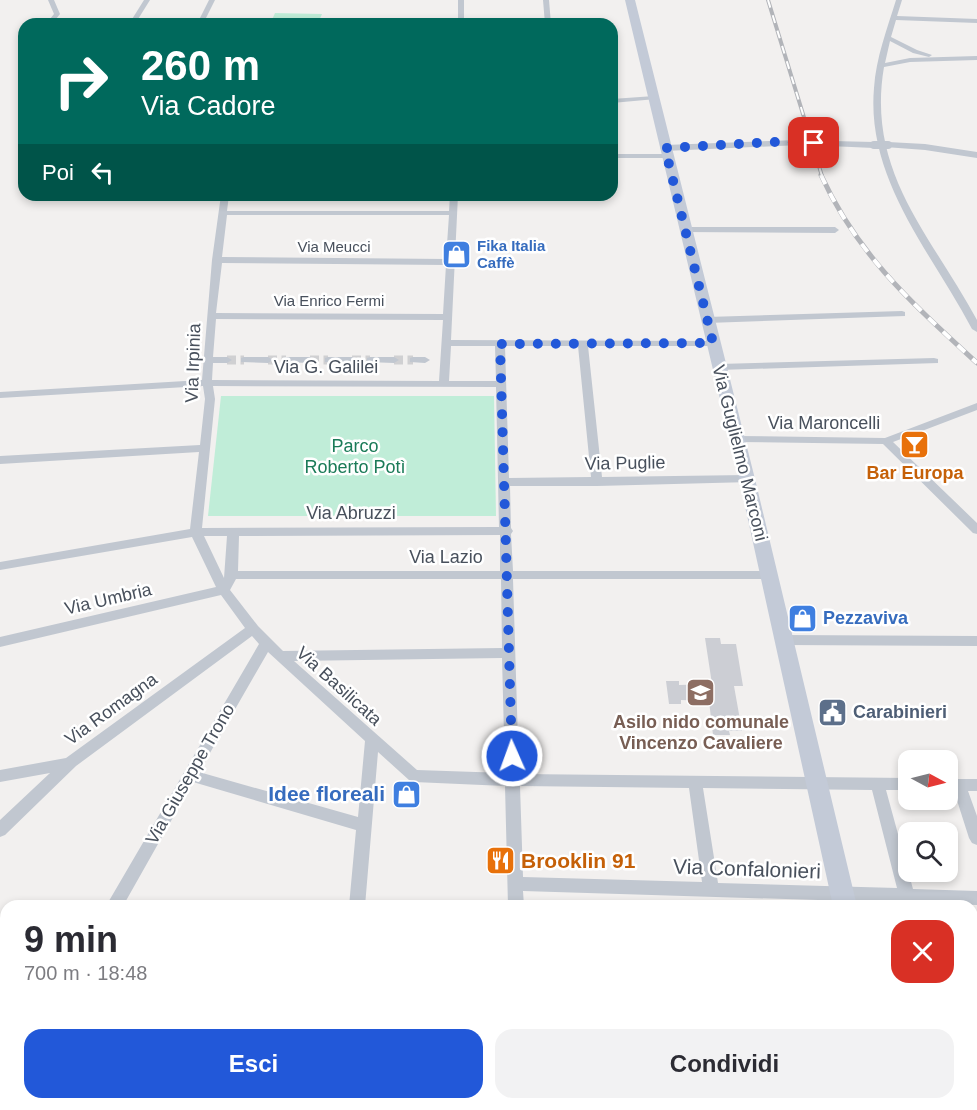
<!DOCTYPE html>
<html lang="it">
<head>
<meta charset="utf-8">
<style>
	:root { --surface:#fff; --page:#f2f2f3; --text:#2b2b33; --muted:#7c7c81; --accent:#2258d9 }
	body { margin:0; font-family:Helvetica,sans-serif; background:var(--page); color:var(--text); height:100vh; display:flex; flex-direction:column; font-size:22px; white-space:nowrap }
	* { box-sizing:border-box; margin:0 }
	p { font-size:20px; color:var(--muted) }
	.icon { flex:none; width:33px; height:33px; fill:none; stroke:currentColor; stroke-width:2; stroke-linecap:round; stroke-linejoin:round }
	.map { position:relative; flex:1; overflow:hidden }
	.side { position:absolute; left:0px; top:900px; width:978px; height:210px; display:flex; flex-direction:column; background:var(--surface); border-radius:18px 18px 0 0; box-shadow:0 3px 9px #0003 }
	.side>* { flex:none }
	.top-card { position:absolute; left:18px; top:18px; width:600px; height:183px; border-radius:18px; box-shadow:0 3px 9px #0003; background:#00695c; color:#fff; overflow:hidden }
	.needle { width:39px; rotate:97deg }
	.fabs { position:absolute; left:898px; top:750px; display:grid; gap:12px }
	.fabs a { display:grid; place-items:center; width:60px; height:60px; border-radius:12px; background:var(--surface); box-shadow:0 3px 9px #0003; font-size:30px }
	.pin { position:absolute; display:grid; place-items:center; width:51px; height:51px; color:#fff; margin:-26px; border-radius:12px; box-shadow:0 3px 9px #0006 }
	.me { position:absolute; width:66px; margin:-33px; rotate:358deg; stroke-linejoin:round; filter:drop-shadow(0 0 4px #0008) }
	.turn { display:flex; align-items:center; gap:21px; height:126px; padding:0 24px; font-size:27px }
	.turn .icon { width:78px; height:78px; stroke-width:2.5 }
	.turn b { display:block; font-size:42px; line-height:51px }
	.then { display:flex; align-items:center; height:57px; padding:0 24px; background:#0003; gap:12px; font-size:22px }
	.round { display:grid; place-items:center; flex:none; width:63px; height:63px; border-radius:18px; background:var(--page) }
	.headline { display:flex; align-items:center; justify-content:space-between; height:102px; padding:0 24px }
	h1 { font-size:36px; font-weight:700; line-height:45px }
	.action { display:flex; gap:12px; margin-top:auto; padding:12px 24px }
	.action a { flex:1; height:69px; border-radius:18px; background:var(--accent); color:#fff; font-size:24px; font-weight:700; line-height:69px; text-align:center }
	.action a+a { background:var(--page); color:var(--text) }
	.map>svg:first-child { display:block }
	.green { fill:#c0edd8 }
	.building { fill:#ccced4 }
	.lines { fill:none; stroke-linecap:round; stroke-linejoin:round }
	.minor-tunnel { stroke:#d0d0d2; stroke-width:9; stroke-dasharray:9 4.5; stroke-linecap:butt }
	.minor { fill:#c1c7d0; fill-rule:evenodd }
	.tertiary { fill:#c1c7d0; fill-rule:evenodd }
	.secondary { fill:#c3cad7; fill-rule:evenodd }
	.rail-far1-casing { stroke:#b2b4b9; stroke-width:4 }
	.rail-casing { stroke:#b2b4b9; stroke-width:5 }
	.rail-far1 { stroke:#fff; stroke-width:2; stroke-dasharray:8; stroke-linecap:butt }
	.rail { stroke:#fff; stroke-width:4; stroke-dasharray:10; stroke-linecap:butt }
	.tertiary-bridge { stroke:#c1c7d0; stroke-width:8 }
	.route { stroke:#2258d9; stroke-width:10; stroke-dasharray:0 18 }
	.labels { text-anchor:middle; stroke-width:5; stroke-linejoin:round; paint-order:stroke }
	.far-shop-label { font-size:15px; font-weight:bold; fill:#366cbe; stroke:#fff; text-anchor:start }
	.far-street-label { font-size:15px; fill:#48505c; stroke:#fff }
	.street-label { font-size:18px; fill:#48505c; stroke:#fff }
	.park-label { font-size:18px; fill:#1b7b58; stroke:#fff }
	.food-label { font-size:18px; font-weight:bold; fill:#c56008; stroke:#fff }
	.shop-label { font-size:18px; font-weight:bold; fill:#366cbe; stroke:#fff; text-anchor:start }
	.service-label { font-size:18px; font-weight:bold; fill:#4e5e75; stroke:#fff; text-anchor:start }
	.education-label { font-size:18px; font-weight:bold; fill:#785e54; stroke:#fff }
	.near-shop-label { font-size:21px; font-weight:bold; fill:#366cbe; stroke:#fff; text-anchor:end }
	.near-food-label { font-size:21px; font-weight:bold; fill:#c56008; stroke:#fff; text-anchor:start }
	.near-street-label { font-size:21px; fill:#48505c; stroke:#fff }
</style>
</head>
<body>
<div class="map">
<svg width="977" height="1110" viewBox="0 0 977 1110">
	<rect width="100%" height="100%" fill="#f2f0ef"/>
	<g class="green">
		<polygon points="275,13 322,14 318,23 271,22"/>
		<polygon points="221,396 494,396 496,516 208,516"/>
	</g>
	<polygon class="building" points="705,638 720,638 721,644 736,644 743,686 734,686 742,731 729,731 730,735 713,735 709,701 681,700 681,704 669,704 666,681 679,681 679,685 712,684"/>
	<g class="lines">
		<g class="minor-tunnel">
			<polyline points="227,360 244,360"/>
			<polyline points="268,360 286,360"/>
			<polyline points="310,360 328,360"/>
			<polyline points="352,360 370,360"/>
			<polyline points="394,360 413,360"/>
		</g>
		<g class="minor">
			<polygon points="48,0 54,0 60,14 52,24 46,24 54,14"/>
			<polygon points="144,0 150,0 135,24 129,24"/>
			<polygon points="209,0 215,0 203,24 197,24"/>
			<rect x="458" y="0" width="6" height="24"/>
			<polygon points="543,0 549,0 551,24 545,24"/>
			<path d="M896 0H902L897 16 977 19V23L896 20 891 37 917 50 932 55 929 57 913 53 890 41 885 63 910 58 977 56V60L910 62 884 67C866 172 931 235 977 320V332L972 329C932 253 866 180 874 88 876 58 887 29 896 0Z"/>
			<polygon points="654,96 656,97 656,99 612,103 612,99"/>
			<polygon points="612,154 667,154 671,156 667,158 612,158"/>
			<path d="M221 195H229L227 211H449L450 195H458L451 340 716 341V345L713 346H588L602 477 747 475 753 479 751 482 597 486H510L511 528 513 531 511 534 513 571H769L775 575 769 579H513L519 774 909 778V790H886L913 889 977 891V905L523 891 524 906H508L505 786 414 782 409 780 378 752 365 906H349L356 830 193 782 123 906H106L259 644 252 636 76 766 5 835 0 837V820L50 773 0 782V770L66 758 245 628 221 595 0 647V637L216 587 192 537 0 570V562L190 529 199 452 0 464V456L200 445 205 399 203 386 0 398V392L202 380 212 260ZM227 215H449L446 259 222 257ZM222 263 446 265 443 314 216 313ZM216 319 443 320 439 381 212 380 213 363H227L232 360 227 357H213ZM451 346H495L496 381H449ZM505 346H578L591 477 509 478ZM213 386 496 387 499 527 202 528 215 399ZM500 535V571H238L239 536ZM204 536H227L224 578ZM236 579H501L502 648 283 651 258 626 230 590ZM268 652 365 741 358 817 199 772ZM502 658 505 773 417 770 294 661ZM520 786 689 788 702 882 523 877ZM703 788 872 790 897 888 718 883Z"/>
			<polygon points="684,227 835,227 839,230 835,233 681,232 681,228"/>
			<polygon points="902,311 905,312 905,316 707,323 702,320 707,317"/>
			<polygon points="244,357 268,357 273,360 268,363 241,362 241,358"/>
			<polygon points="286,357 310,357 315,360 310,363 283,362 283,358"/>
			<polygon points="328,357 352,357 357,360 352,363 325,362 325,358"/>
			<polygon points="370,357 394,357 399,360 394,363 367,362 367,358"/>
			<polygon points="413,357 425,357 430,360 425,363 410,362 410,358"/>
			<polygon points="934,358 938,359 938,363 719,370 714,367 719,364"/>
			<polygon points="977,403 977,410 893,442 977,523 977,534 973,533 883,444 737,442 732,439 737,436 885,438"/>
			<polygon points="784,635 977,636 977,646 784,645 779,644 778,640 779,636"/>
			<polygon points="948,779 977,779 977,791 968,791 977,816 977,845 972,843 969,838 954,791 948,791"/>
			<polygon points="6,1084 6,1104 10,1104 6,1109 0,1110 0,1087"/>
			<rect x="336" y="1104" width="18" height="6"/>
			<rect x="510" y="1104" width="18" height="6"/>
		</g>
		<g class="tertiary">
			<polygon points="797,140 800,141 800,145 665,151 660,148 665,145"/>
			<polygon points="832,141 874,142 879,145 874,148 829,146 827,144"/>
			<polygon points="888,142 925,144 977,152 977,158 925,150 885,147 885,143"/>
		</g>
		<g class="secondary">
			<polygon points="625,0 635,0 755,479 857,906 833,906 739,479"/>
			<polygon points="878,1104 904,1104 906,1110 880,1110"/>
		</g>
		<defs>
			<polyline id="rail-far1" points="768,0 822,176"/>
			<path id="rail" d="M821 175C858 256 913 304 977 363"/>
		</defs>
		<use href="#rail-far1" class="rail-far1-casing"/>
		<use href="#rail" class="rail-casing"/>
		<use href="#rail-far1" class="rail-far1"/>
		<use href="#rail" class="rail"/>
		<g class="tertiary-bridge">
			<polyline points="797,143 832,144"/>
			<polyline points="874,145 888,145"/>
		</g>
	</g>
	<g class="lines">
		<polyline class="route" points="512,756 500,344 713,343 665,148 773,142 814,143"/>
	</g>
	<defs>
		<symbol id="shop-square" viewBox="-11 -11 22 22"><rect x="-9" y="-9" width="18" height="18" rx="4" fill="#3f7fe0" stroke="#fff"/><path d="M-5-2.5h2.3a2.7 3.5 0 0 1 5.4 0H5L5.5 6h-11ZM-1.5-2.5h3a1.5 2.3 0 0 0-3 0Z" fill="#fff"/></symbol>
		<symbol id="bar-square" viewBox="-11 -11 22 22"><rect x="-9" y="-9" width="18" height="18" rx="4" fill="#e8710a" stroke="#fff"/><path d="M-6-5H6L.8 .8V4.5H3.5V6h-7V4.5H-.8V.8Z" fill="#fff"/></symbol>
		<symbol id="school-square" viewBox="-11 -11 22 22"><rect x="-9" y="-9" width="18" height="18" rx="4" fill="#8d6e63" stroke="#fff"/><path d="M0-5L7-2L0 1L-7-2ZM-4 1L0 2.5L4 1V4Q0 6-4 4Z" fill="#fff"/></symbol>
		<symbol id="civic-square" viewBox="-11 -11 22 22"><rect x="-9" y="-9" width="18" height="18" rx="4" fill="#5c6f8a" stroke="#fff"/><path d="M-.6-6.5H3V-4.5H.6V-3L4-1V1h2V6H-6V1h2V-1L-.6-3ZM-1.2 2.5V6h2.4V2.5Z" fill="#fff"/></symbol>
		<symbol id="restaurant-square" viewBox="-11 -11 22 22"><rect x="-9" y="-9" width="18" height="18" rx="4" fill="#e8710a" stroke="#fff"/><path d="M-5-6h1v4h1v-4h1v4h1v-4h1v5L-1.5 .5V6h-2V.5L-5-1ZM5-6V6H3V1.5H1.5Q1.5-4 5-6Z" fill="#fff"/></symbol>
	</defs>
	<g fill-rule="evenodd">
		<use href="#shop-square" x="440" y="238" width="33" height="33"/>
		<use href="#bar-square" x="898" y="428" width="33" height="33"/>
		<use href="#shop-square" x="786" y="602" width="33" height="33"/>
		<use href="#school-square" x="684" y="676" width="33" height="33"/>
		<use href="#civic-square" x="816" y="696" width="33" height="33"/>
		<use href="#shop-square" x="390" y="778" width="33" height="33"/>
		<use href="#restaurant-square" x="484" y="844" width="33" height="33"/>
	</g>
	<g class="labels">
		<g class="far-shop-label">
			<text x="477" y="251">Fika Italia<tspan x="477" dy="17">Caffè</tspan></text>
		</g>
		<g class="far-street-label">
			<text x="334" y="252">Via Meucci</text>
			<text x="329" y="306">Via Enrico Fermi</text>
		</g>
		<g class="street-label">
			<text transform="translate(193 363) rotate(-88)" y="6">Via Irpinia</text>
			<text x="326" y="373">Via G. Galilei</text>
			<text x="824" y="429">Via Maroncelli</text>
			<text transform="translate(740 453) rotate(76)" y="6">Via Guglielmo Marconi</text>
			<text transform="translate(625 463) rotate(-1)" y="6">Via Puglie</text>
			<text x="351" y="519">Via Abruzzi</text>
			<text x="446" y="563">Via Lazio</text>
			<text transform="translate(108 599) rotate(-13)" y="6">Via Umbria</text>
			<text transform="translate(339 686) rotate(42)" y="6">Via Basilicata</text>
			<text transform="translate(111 709) rotate(-36)" y="6">Via Romagna</text>
			<text transform="translate(190 774) rotate(-60)" y="6">Via Giuseppe Trono</text>
		</g>
		<g class="park-label">
			<text x="355" y="452">Parco<tspan x="355" dy="21">Roberto Potì</tspan></text>
		</g>
		<g class="food-label">
			<text x="915" y="479">Bar Europa</text>
		</g>
		<g class="shop-label">
			<text x="823" y="624">Pezzaviva</text>
		</g>
		<g class="service-label">
			<text x="853" y="718">Carabinieri</text>
		</g>
		<g class="education-label">
			<text x="701" y="728">Asilo nido comunale<tspan x="701" dy="21">Vincenzo Cavaliere</tspan></text>
		</g>
		<g class="near-shop-label">
			<text x="385" y="801">Idee floreali</text>
		</g>
		<g class="near-food-label">
			<text x="521" y="868">Brooklin 91</text>
		</g>
		<g class="near-street-label">
			<text transform="translate(747 869) rotate(2)" y="7">Via Confalonieri</text>
		</g>
	</g>
</svg>
<div class="fabs">
<a><svg class="needle" viewBox="-14 -14 28 28"><path d="M0-13l5 13h-10z" fill="#e53935"/><path d="M0 13l5-13h-10z" fill="#7c7c81"/></svg></a>
<a><svg class="icon" aria-label="search" viewBox="0 0 24 24"><circle cx="10" cy="10" r="6"/><path d="M15 15l6 6"/></svg></a>
</div>
<div class="pin" style="left:814px;top:143px;background:#d93025"><svg class="icon" aria-label="arrive" viewBox="0 0 24 24"><path d="M6 21V4h12l-3 4 3 4H6"/></svg></div>
<svg class="me" style="left:512px;top:756px" viewBox="-20 -20 40 40"><circle r="17" fill="#2258d9" stroke="#fff" stroke-width="3"/><path d="M0-11L8 9 0 5-8 9z" fill="#fff"/></svg>
<div class="top-card">
<div class="turn"><svg class="icon" aria-label="right" viewBox="0 0 24 24"><path d="M7 20v-9h11M14 6l5 5-5 5"/></svg><div><b>260 m</b>Via Cadore</div></div>
<div class="then">Poi<svg class="icon" aria-label="left" viewBox="0 0 24 24"><path d="M17 20v-9H6M10 6l-5 5 5 5"/></svg></div>
</div>
<section class="side">
<div class="headline"><div><h1>9 min</h1><p>700 m · 18:48</p></div><a class="round" style="background:#d93025;color:#fff"><svg class="icon" aria-label="close" viewBox="0 0 24 24"><path d="M6 6l12 12M18 6L6 18"/></svg></a></div>
<div class="action"><a>Esci</a><a>Condividi</a></div>
</section>
</div>
</body>
</html>
